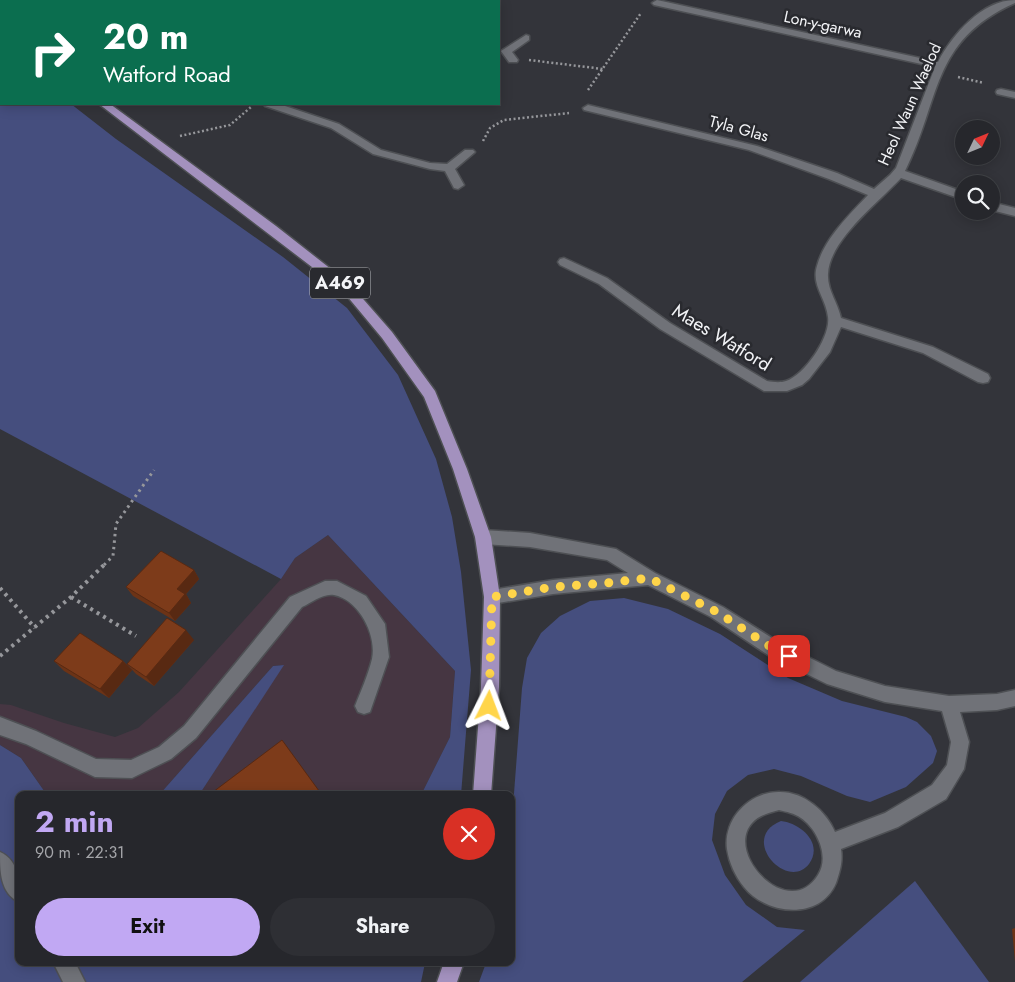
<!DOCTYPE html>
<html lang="en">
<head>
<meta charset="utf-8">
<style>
	:root { --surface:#26272c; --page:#2e2f34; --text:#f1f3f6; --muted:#a4a5a9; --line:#424448; --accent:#c1a8f3 }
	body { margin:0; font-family:Jost,sans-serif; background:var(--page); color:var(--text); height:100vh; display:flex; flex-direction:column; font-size:19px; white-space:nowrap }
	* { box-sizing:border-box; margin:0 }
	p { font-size:16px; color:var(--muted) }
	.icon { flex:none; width:28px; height:28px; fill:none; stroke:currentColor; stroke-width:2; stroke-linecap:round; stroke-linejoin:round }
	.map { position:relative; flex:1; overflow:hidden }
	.details { position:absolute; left:15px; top:791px; width:500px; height:175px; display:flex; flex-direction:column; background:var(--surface); border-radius:10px; box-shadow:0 2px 12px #0003,0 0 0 1px var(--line) }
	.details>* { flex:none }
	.hud { position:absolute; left:0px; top:0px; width:500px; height:105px; box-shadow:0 2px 12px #0003,0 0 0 1px var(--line); background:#0b6e4f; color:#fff; overflow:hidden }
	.needle { width:32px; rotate:47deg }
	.tools { position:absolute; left:955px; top:120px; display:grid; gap:10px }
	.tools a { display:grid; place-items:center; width:45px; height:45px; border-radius:50%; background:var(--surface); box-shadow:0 2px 12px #0003,0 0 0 1px var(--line); font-size:25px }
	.pin { position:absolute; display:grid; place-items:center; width:42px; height:42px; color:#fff; margin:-21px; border-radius:10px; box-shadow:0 2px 8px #0006 }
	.me { position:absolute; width:55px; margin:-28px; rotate:3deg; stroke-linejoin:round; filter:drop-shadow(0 0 4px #0008) }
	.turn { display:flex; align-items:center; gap:18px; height:105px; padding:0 20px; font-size:22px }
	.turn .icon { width:65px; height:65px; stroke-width:2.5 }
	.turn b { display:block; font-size:35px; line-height:42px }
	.round { display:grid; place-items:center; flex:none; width:52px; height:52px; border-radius:26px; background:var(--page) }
	.summary { display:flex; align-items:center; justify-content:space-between; height:85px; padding:0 20px }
	h1 { font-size:30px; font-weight:700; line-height:38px; color:var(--accent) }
	.action { display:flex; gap:10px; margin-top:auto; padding:10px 20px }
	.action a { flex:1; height:58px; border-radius:30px; background:var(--accent); color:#111; font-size:20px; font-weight:700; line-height:58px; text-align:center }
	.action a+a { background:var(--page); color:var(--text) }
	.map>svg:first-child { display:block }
	.industrial { fill:#463642 }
	.green { fill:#454e7e }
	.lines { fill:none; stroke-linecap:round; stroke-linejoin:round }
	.minor-casing { stroke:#4e5054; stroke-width:3 }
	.major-casing { stroke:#4e5054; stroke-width:3 }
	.path-far2 { stroke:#96979b; stroke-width:2.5; stroke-dasharray:2 2.5; stroke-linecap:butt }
	.path-far1 { stroke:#96979b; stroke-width:3; stroke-dasharray:2.5 4; stroke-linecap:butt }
	.path { stroke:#96979b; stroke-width:4; stroke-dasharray:3 4.5; stroke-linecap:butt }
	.minor { fill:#707278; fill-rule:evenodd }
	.major { fill:#a391be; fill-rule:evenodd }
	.wall { fill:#6c3316 }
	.shaded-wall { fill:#582912 }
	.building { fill:#7d3b1a; stroke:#582912 }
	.route { stroke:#ffd54a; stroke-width:9; stroke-dasharray:0 16.2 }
	.labels { text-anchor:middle; stroke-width:5; stroke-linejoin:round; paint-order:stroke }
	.far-street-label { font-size:16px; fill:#f3f4f7; stroke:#292a2f }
	.shield { fill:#292a2f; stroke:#b6b7bb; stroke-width:1 }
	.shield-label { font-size:18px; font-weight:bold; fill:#f3f4f7 }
	.street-label { font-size:19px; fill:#f3f4f7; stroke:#292a2f }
</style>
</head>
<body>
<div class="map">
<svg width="1015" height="982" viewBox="0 0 1015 982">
	<rect width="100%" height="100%" fill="#33343a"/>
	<polygon class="industrial" points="328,535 455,671 450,737 421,795 199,795 283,665 273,666 159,795 47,795 21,758 0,745 0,704 11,705 64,723 115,737 138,728 179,692 281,579 295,558"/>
	<g class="green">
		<polygon points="0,48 1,104 71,104 116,139 283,257 347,308 398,375 436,459 452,517 461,572 471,670 461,795 421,795 450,737 455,671 328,535 295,558 281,579 0,429"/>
		<polygon points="624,598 668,609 720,634 788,678 842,701 906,717 917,722 931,736 937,751 933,763 906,787 870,802 847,796 801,776 774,769 748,775 727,791 715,814 712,840 725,875 746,905 777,927 805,930 742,982 479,982 486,963 511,962 511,833 522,688 527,658 541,633 560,616 590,601"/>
		<polygon points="284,665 199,795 159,795 273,666"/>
		<polygon points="0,745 21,758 47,795 19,795 19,962 425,963 421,982 0,982"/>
		<path d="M781 821C800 823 824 843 809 864 787 892 738 838 781 821Z"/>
		<polygon points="915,881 989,982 800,982"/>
	</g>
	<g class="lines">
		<defs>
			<g id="minor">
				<polygon points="97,0 108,0 109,1 98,1"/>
				<polygon points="285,0 295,0 296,1 286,1"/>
				<path d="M657 0 938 62C952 35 982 0 1015 0V3C930 41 941 100 905 171L964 192V200L901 178C880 201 829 240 828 274 827 290 838 303 841 318L933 347 988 374 990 378 988 382 983 383 978 382 923 353 841 327 830 352 809 379 802 385 787 391H764L660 329 599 284 560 265 558 262 560 259 564 258 607 278 670 323 767 381C773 382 780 383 786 381 805 375 831 336 828 317 826 298 811 285 817 266 824 239 850 214 868 195L829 179 749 150 584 110 583 108 588 105 757 146 837 173 874 189 890 175 896 168 935 67 654 5 652 3Z"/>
				<polygon points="526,35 529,36 529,40 512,52 518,60 517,62 509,62 501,51"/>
				<polygon points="1001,89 1015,92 1015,98 997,94 996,92 997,90"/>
				<polygon points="264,104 279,104 339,124 381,150 430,163 447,164 465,150 473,150 475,152 455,169 464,185 458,189 454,188 445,171 430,169 373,154 331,128 265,106"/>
				<polygon points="991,202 1015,208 1015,216 991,210"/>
				<path d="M483 530 530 533 616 549 655 573 723 607 780 643 836 671 885 686 949 696 997 694 1015 690V706L997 710 960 712 969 742 964 769 946 799 898 827 841 849C843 861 840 871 836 883 820 921 766 915 744 887 735 876 729 862 727 849 723 819 750 791 780 792 804 792 826 811 835 832L885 813 932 785 947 765 951 742 942 711 885 702 827 684 768 655 711 617 648 585 553 594 492 604 486 602 484 597 486 592 492 590 553 580 628 573 607 560 530 547 483 544 478 542 475 537 478 532ZM779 810C787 812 794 813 801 818 817 829 830 856 818 875 789 922 724 854 752 823 759 815 769 813 779 810Z"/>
				<path d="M325 581H337L366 596 385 624 389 657 370 712 364 714 358 712 355 706C361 691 368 675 372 659 377 635 359 600 334 595 323 593 311 603 302 607L196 738 171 759 138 775 132 778 95 777 26 744 0 735V717L36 731 96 759 131 760 159 747 184 726 290 597Z"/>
				<path d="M0 852C20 861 19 883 19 902 0 893 0 871 0 852Z"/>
				<polygon points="53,962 75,962 85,982 63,982"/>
			</g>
			<g id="major">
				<rect x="0" y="23" width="1" height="7"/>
				<polygon points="99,104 110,104 276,226 350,284 392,332 435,391 467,469 491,537 500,597 499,687 491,795 473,795 481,687 484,597 475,537 453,469 424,397 382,338 342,290"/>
				<polygon points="444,962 464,962 457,982 437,982"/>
			</g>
		</defs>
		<use href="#minor" class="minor-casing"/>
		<use href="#major" class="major-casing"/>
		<g class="path-far2">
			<polyline points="529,60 603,69"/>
			<polyline points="958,77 984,83"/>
			<polyline points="588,90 641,13"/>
			<polyline points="180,136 230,125 251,107"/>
			<polyline points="483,141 490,128 504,120 569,113"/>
		</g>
		<polyline class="path-far1" points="104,565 113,556 116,524 154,470"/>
		<g class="path">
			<polyline points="0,588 35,628"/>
			<polyline points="71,597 136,636"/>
			<polyline points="0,656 71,597 105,564"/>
		</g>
		<use href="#minor" class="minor"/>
		<use href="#major" class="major"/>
	</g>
	<g class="wall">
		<polygon points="194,570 199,579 186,594 191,603 175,621 133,596 126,587"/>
		<polygon points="194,640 154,686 136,674 127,664"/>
		<polygon points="54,661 123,661 132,670 109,698 64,671"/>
		<polygon points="1015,928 1015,962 1012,929"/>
	</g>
	<g class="shaded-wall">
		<polygon points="194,570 199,579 186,594 191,603 175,621 169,613 177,589"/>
		<polygon points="186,630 194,640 154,686 146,677"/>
		<polygon points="123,661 132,670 109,698 100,689"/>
	</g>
	<g class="building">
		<polygon points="161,551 194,570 177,589 185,594 169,613 126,587"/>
		<polygon points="167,618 186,630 146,677 127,664"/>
		<polygon points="80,633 123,661 100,689 54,661"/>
		<polygon points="282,740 322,795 209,795"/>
	</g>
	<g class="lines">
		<polyline class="route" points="489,706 492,597 553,587 607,583 649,578 717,612 774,649 789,656"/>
	</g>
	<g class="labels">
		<g class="far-street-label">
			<text transform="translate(823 24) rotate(12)" y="6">Lon-y-garwa</text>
			<text transform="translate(909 104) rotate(-66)" y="6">Heol Waun Waelod</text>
			<text transform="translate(739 128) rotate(15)" y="6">Tyla Glas</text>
		</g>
		<rect class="shield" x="310" y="267.5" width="60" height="31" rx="4"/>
		<g class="shield-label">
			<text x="340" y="289">A469</text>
		</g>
		<g class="street-label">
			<text transform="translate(722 337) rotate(31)" y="7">Maes Watford</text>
		</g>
	</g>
</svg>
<div class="tools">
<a><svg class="needle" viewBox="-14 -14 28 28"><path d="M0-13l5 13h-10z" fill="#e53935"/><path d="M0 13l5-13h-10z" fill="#a4a5a9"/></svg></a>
<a><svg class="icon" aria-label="search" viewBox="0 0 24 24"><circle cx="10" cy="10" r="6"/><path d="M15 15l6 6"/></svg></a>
</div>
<div class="pin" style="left:789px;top:656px;background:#d93025"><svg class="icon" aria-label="arrive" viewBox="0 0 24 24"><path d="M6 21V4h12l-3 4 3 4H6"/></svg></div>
<svg class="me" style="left:489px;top:706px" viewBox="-20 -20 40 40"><path d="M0-17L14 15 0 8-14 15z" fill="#ffd54a" stroke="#fff" stroke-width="4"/></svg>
<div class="hud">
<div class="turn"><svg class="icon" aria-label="right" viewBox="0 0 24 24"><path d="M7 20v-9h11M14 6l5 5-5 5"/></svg><div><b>20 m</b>Watford Road</div></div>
</div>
<section class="details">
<div class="summary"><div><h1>2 min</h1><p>90 m · 22:31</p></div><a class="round" style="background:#d93025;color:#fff"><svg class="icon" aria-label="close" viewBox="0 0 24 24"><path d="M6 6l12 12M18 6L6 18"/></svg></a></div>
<div class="action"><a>Exit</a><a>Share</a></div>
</section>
</div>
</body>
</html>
